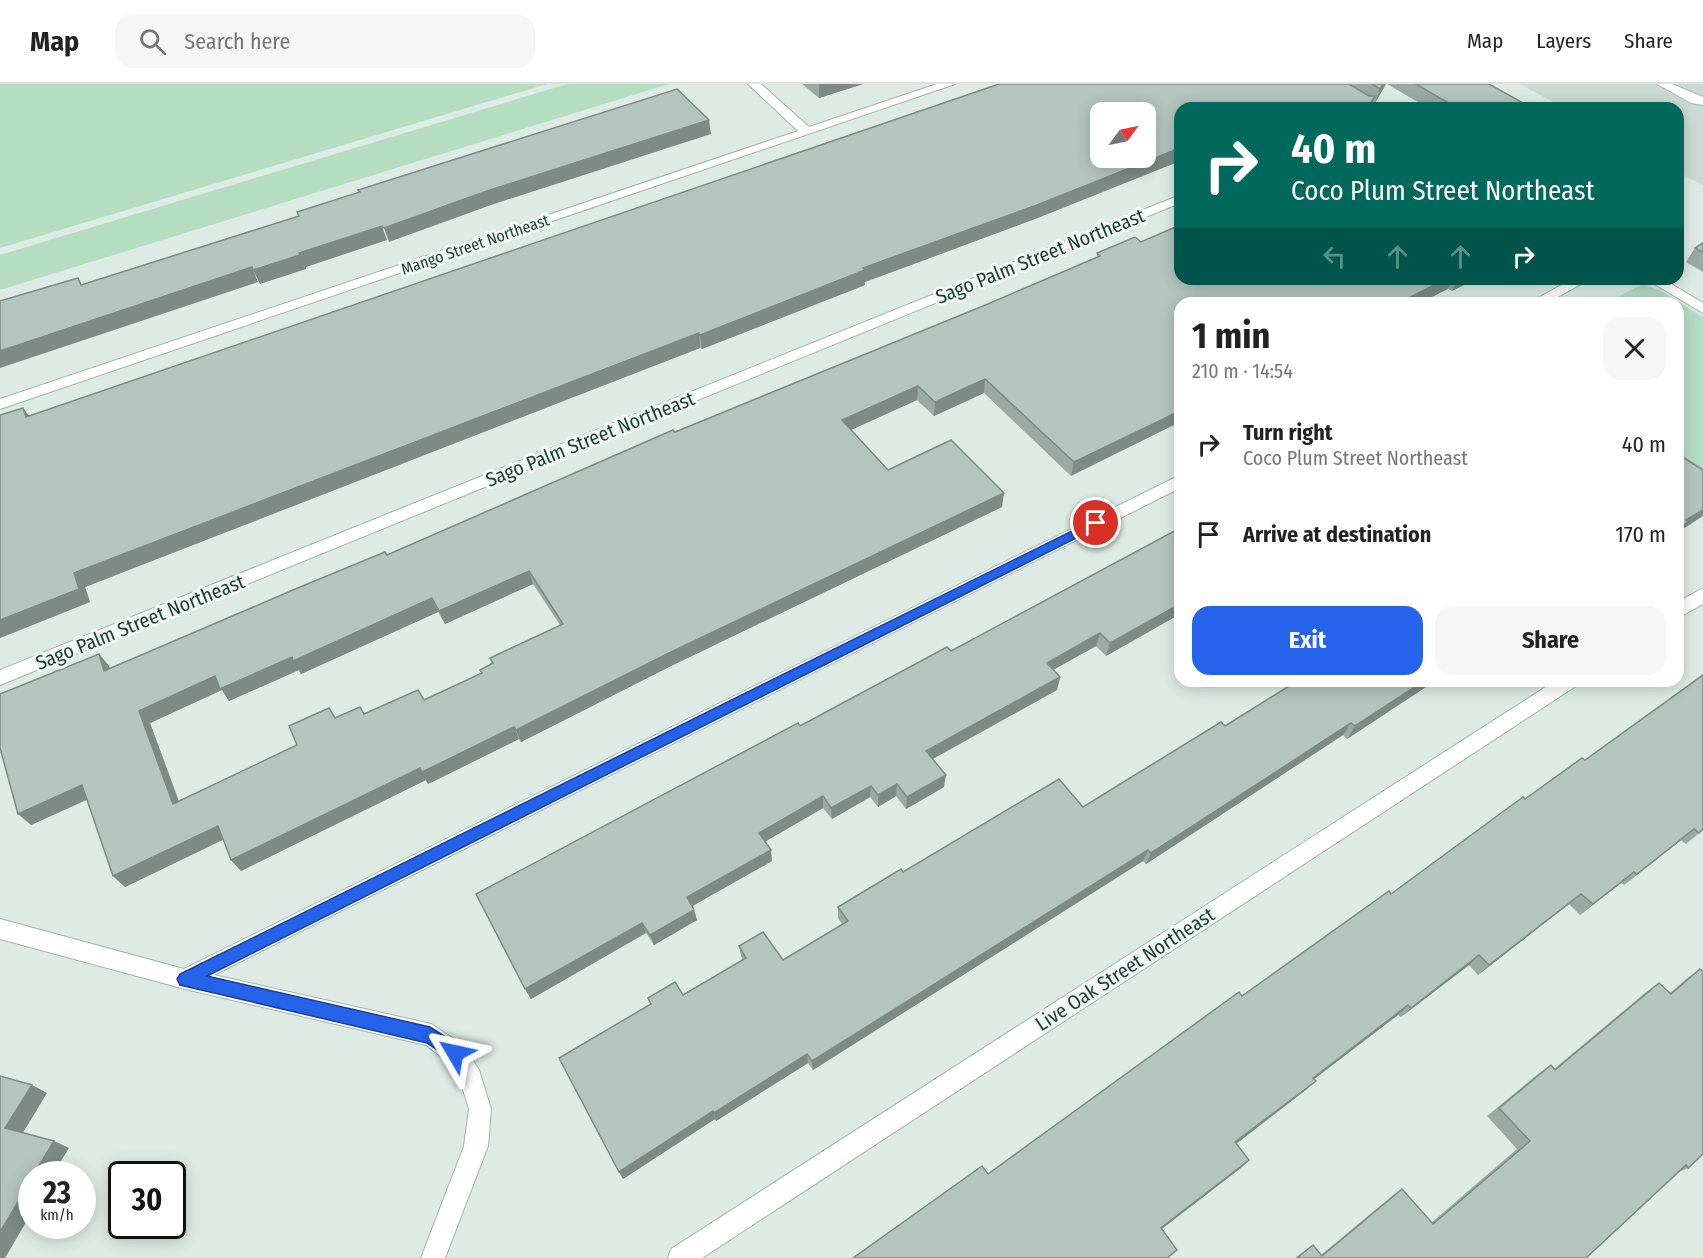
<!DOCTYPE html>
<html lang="en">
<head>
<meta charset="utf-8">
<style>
	:root { --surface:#fff; --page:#f6f6f6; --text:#222; --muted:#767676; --line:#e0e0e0; --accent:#2563eb }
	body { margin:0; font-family:"Fira Sans Condensed",sans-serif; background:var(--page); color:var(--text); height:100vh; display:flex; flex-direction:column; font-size:22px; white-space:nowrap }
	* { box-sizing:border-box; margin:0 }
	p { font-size:20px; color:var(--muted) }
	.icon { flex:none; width:33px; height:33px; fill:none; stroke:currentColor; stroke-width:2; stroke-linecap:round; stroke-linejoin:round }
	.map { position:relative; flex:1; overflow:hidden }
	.sheet { position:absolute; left:1174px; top:213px; width:510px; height:390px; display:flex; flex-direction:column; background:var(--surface); border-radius:18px; box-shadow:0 3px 15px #0003 }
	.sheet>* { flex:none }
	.guide { position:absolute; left:1174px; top:18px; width:510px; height:183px; border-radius:18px; box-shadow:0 3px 15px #0003; background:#00695c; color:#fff; overflow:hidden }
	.needle { width:39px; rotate:57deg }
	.fabs { position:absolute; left:1090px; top:18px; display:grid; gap:12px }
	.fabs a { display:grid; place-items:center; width:66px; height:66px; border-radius:12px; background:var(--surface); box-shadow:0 3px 15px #0003; font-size:30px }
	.speed { position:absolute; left:18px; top:1077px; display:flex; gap:12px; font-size:30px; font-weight:700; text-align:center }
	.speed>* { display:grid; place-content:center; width:78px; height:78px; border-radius:50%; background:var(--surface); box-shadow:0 3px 15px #0003; line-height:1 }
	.speed small { font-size:15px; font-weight:400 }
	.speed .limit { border:3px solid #111; border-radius:9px; background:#fff; color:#111 }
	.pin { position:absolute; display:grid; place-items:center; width:51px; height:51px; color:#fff; margin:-26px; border:3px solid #fff; border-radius:50%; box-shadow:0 2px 6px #0007 }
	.me { position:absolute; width:66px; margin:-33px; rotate:306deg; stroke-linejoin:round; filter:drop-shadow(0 0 4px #0008) }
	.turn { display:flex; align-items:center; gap:21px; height:126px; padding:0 18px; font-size:27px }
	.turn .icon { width:78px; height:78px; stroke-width:2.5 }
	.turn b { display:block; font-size:42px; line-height:51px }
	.lanes { display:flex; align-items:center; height:57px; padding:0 18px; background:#0003; justify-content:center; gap:30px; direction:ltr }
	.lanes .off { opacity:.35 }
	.round { display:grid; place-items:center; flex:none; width:63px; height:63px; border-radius:18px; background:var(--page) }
	.overview { display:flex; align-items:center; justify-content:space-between; height:102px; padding:0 18px }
	h1 { font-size:36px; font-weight:700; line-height:45px }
	.action { display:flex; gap:12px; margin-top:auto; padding:12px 18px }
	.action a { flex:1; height:69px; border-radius:18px; background:var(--accent); color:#fff; font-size:24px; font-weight:700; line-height:69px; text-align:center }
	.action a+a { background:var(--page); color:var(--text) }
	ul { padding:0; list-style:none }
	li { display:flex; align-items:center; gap:18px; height:90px; padding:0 18px }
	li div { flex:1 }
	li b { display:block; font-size:22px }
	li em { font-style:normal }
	header { display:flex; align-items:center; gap:36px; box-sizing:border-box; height:84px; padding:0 30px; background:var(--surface); border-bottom:2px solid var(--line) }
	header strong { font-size:28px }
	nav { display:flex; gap:33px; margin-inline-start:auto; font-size:21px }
	.search { width:420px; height:54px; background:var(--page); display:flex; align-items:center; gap:15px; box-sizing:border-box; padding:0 21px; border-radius:18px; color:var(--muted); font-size:22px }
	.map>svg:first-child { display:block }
	.built { fill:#ccdad4 }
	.green { fill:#b5ddc2 }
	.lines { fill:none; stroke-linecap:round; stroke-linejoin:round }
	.lane-casing { stroke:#a1b3ac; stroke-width:2 }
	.street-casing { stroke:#a1b3ac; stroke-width:2 }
	.lane { fill:#fff; fill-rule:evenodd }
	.street { fill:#fff; fill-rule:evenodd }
	.wall { fill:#9aa9a3; fill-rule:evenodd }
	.shaded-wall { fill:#7d8a85 }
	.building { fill:#b3c5be; stroke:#7d8a85; stroke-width:1.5; fill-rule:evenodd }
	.route { fill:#2563eb; stroke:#184099; stroke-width:1.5 }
	.labels { text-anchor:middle; stroke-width:6; stroke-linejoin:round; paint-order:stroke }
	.far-street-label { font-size:16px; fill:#1f3b34; stroke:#eef7f3 }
	.street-label { font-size:20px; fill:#1f3b34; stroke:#eef7f3 }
</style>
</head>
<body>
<header>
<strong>Map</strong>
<div class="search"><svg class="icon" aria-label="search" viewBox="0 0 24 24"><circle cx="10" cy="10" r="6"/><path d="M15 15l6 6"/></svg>Search here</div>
<nav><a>Map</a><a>Layers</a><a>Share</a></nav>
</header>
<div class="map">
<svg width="1703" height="1174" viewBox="0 0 1703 1174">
	<rect width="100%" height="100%" fill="#deebe5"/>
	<polygon class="built" points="1520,0 1703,0 1703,102 1679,88 1678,24 1564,24"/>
	<g class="green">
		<polygon points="0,0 547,0 0,164"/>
		<polygon points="567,0 669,0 0,206 0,171"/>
		<polygon points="1643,200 1661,207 1703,233 1703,396 1679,379 1678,219 1605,219"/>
	</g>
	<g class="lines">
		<defs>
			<polygon id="lane" points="1657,0 1672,0 1703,13 1703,21 1691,19"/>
			<g id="street">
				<polygon points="748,0 761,0 809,43 937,0 955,0 0,325 0,315 798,47"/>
				<polygon points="1327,0 1341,0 1379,24 1365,24"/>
				<polygon points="1180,111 1180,119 0,601 0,586"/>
				<polygon points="1572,195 1590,195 1547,219 1529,219"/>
				<polygon points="1646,195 1663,195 1703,219 1703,229"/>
				<polygon points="1180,391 1180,404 214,891 431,940 463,961 479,986 491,1025 488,1062 445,1174 421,1174 464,1062 469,1025 461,999 447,977 426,961 185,905 0,855 0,835 184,885"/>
				<polygon points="1703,504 1703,520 1678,534 1678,518"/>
				<polygon points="1555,597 1579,597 1576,602 702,1174 668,1174 671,1165"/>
			</g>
		</defs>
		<use href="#lane" class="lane-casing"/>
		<use href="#street" class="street-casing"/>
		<use href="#lane" class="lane"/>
		<use href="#street" class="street"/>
	</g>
	<g class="wall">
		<polygon points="802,0 863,0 819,14"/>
		<polygon points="999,0 1386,0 1375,19 1373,18 1371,24 1180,24 1180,77 1035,135 865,198 865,201 702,265 700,264 85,503 90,518 0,554 0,331 23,324 29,332"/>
		<polygon points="1387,0 1489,0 1532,24 1428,24"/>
		<path d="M1141 158 1180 195H1476L1452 207 1448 205 1180 219 1071 392 984 309 934 332 917 316 851 346 888 386 1002 423 671 582 521 658 519 655 428 700 426 696 241 787 231 776 223 756 125 803 113 792 87 716 31 741 99 570 109 582 110 585 387 471 675 348 983 222 1097 173V169ZM533 500 560 541 490 574 492 580 482 589 424 616 364 630 336 634 297 661 179 717 150 639 222 606 229 617 299 586 301 590 438 528 445 540Z"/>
		<polygon points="1703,159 1703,188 1686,178 1695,164"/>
		<polygon points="1180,444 1180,530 1106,572 1096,562 1053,586 1060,593 1057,606 933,675 944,703 906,725 896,712 878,723 870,713 832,735 823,724 765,757 772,777 692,822 694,826 697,836 654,861 646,849 531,915 525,905 800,642 951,567"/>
		<polygon points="1286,597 1435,597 1347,655 1343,651 1146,780 1143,777 813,986 808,979 716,1037 715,1035 623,1095 650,920 648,914 683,911 743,876 741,872 739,862 783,876 842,840 838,834 838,823 903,788 1083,723 1225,642 1291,601"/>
		<polygon points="1585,676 1703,746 1686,760 1681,756 1624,801 1621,799 1580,831 1569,820 1478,891 1469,881 1401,933 1398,931 1314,995 1307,1005 1236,1060 1242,1083 1162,1145 1177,1166 1168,1174 853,1174 988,1090 1242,912 1391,810 1525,715"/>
		<polygon points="1700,885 1688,1084 1679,1088 1586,1174 1295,1174 1313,1161 1321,1171 1392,1112 1402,1105 1431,1139 1517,1065 1487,1032 1538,990 1551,981 1554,985 1645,909 1659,899 1670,909 1686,895"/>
	</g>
	<g class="shaded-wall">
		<polygon points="820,0 863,0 819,14 819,1"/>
		<polygon points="1383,0 1386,0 1375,19 1380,5"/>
		<polygon points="709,36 711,50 491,121 389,158 384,144 487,107"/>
		<polygon points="1180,64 1180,77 1035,135 865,198 865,201 702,265 700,251 863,184"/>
		<polygon points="382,142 387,156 306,183 306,185 260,200 253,186 299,169"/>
		<polygon points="252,183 258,198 0,284 0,267"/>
		<polygon points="1446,195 1453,195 1448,205 1420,219 1399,219"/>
		<polygon points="1458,195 1476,195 1452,207"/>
		<polygon points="699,249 700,264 85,503 90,518 0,554 0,536 74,489"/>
		<polygon points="985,295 984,309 934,332 935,318"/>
		<polygon points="918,302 917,316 842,350 842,336"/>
		<polygon points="23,324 33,338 26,333"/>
		<polygon points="1180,327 1180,338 1071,392 1074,378"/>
		<polygon points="1004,409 1002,423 671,582 521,658 516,646 669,569"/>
		<polygon points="1703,426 1703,432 1683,445 1678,450 1678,444 1686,436"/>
		<polygon points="529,487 533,500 445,540 439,527"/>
		<polygon points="432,514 438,528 301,590 299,586 229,617 222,606 150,639 184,732 173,720 139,627 215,592"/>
		<polygon points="1180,520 1180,530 1106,572 1110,559"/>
		<polygon points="1100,549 1096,562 1044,591 1047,579"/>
		<polygon points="99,570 109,582 115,600 104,587"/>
		<polygon points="1060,593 1057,606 925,679 926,667"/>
		<polygon points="1424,597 1435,597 1347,655 1355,642"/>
		<polygon points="1351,639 1343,651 1146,780 1151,769"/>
		<polygon points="514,643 519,655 428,700 426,696 241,787 231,776 420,684"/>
		<polygon points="946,691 944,703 906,725 907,713"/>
		<polygon points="897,700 896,712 878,723 878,711"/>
		<polygon points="82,701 94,712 31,741 18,730"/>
		<polygon points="871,702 870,713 832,735 831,724"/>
		<polygon points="823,712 823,724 761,760 759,749"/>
		<polygon points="218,742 228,753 125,803 113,792"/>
		<polygon points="1694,745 1681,756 1624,801 1637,790"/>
		<polygon points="771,766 772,777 689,824 687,813"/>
		<polygon points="1148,766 1143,777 813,986 812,977"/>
		<polygon points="1634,788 1621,799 1580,831 1593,820"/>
		<polygon points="1581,810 1569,820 1478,891 1489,881"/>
		<polygon points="694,826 697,836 654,861 650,851"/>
		<polygon points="642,839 646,849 531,915 525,905"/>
		<polygon points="1479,871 1469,881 1401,933 1411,924"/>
		<polygon points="1408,921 1398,931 1305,1002 1313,994"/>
		<polygon points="807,970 808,979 716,1037 714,1029"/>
		<polygon points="1316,997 1307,1005 1228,1066 1235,1058"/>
		<polygon points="32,1001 47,1009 21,1052 5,1044"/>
		<polygon points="713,1027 715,1035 623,1095 619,1088"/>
		<polygon points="54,1057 69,1064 53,1090 34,1090"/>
		<polygon points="1249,1076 1242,1083 1155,1150 1161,1144"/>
		<polygon points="32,1095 32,1128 5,1174 0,1174 0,1148"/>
	</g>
	<g class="building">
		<path d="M999 0H1349L1369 12H1375L1368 24H1180V64L1037 121 863 184 865 186 700 251 699 249 74 489 79 505 0 536V331L23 324 26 333ZM1101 28H1146V74H1101Z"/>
		<polygon points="1372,0 1383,0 1380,5"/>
		<polygon points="1416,0 1489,0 1532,24 1457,24"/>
		<polygon points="677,5 709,36 487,107 384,144 382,142 299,169 300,171 253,186 252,183 0,267 0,217 78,194 81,201 299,132 297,128 360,108 358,106"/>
		<path d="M1180 141V195H1446L1399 219H1180V327L1074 378 985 295 935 318 918 302 842 336 888 386 951 356 1004 409 669 569 516 646 514 643 422 688 420 684 231 776 218 742 113 792 82 701 18 730 0 664V610L99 570 104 587 300 503 385 468 387 471 673 346 675 348 983 222 1100 172 1097 169 1135 153 1141 158ZM529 487 563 540 490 574 493 579 480 586 482 589 424 616 418 606 364 630 360 623 335 634 329 624 289 642 297 661 173 720 139 627 215 592 220 605 292 573 293 577 432 514 439 527Z"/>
		<polygon points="1703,159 1703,168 1695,164"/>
		<polygon points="1678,370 1703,386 1703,426 1686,436 1689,438 1678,444"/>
		<polygon points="1180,444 1180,520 1110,559 1100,549 1047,579 1060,593 926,667 946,691 907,713 897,700 878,711 871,702 831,724 823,712 759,749 771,766 687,813 694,826 650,851 642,839 525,905 476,810 798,639 800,642 947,563 951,567"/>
		<polygon points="1703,591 1703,745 1699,749 1694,745 1637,790 1634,788 1593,820 1581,810 1489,881 1479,871 1411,924 1408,921 1313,994 1316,997 1235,1058 1249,1076 1161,1144 1177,1166 1167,1174 853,1174 982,1082 988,1090 1239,908 1242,912 1389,807 1391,810 1523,713 1525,715 1582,674 1585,676"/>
		<polygon points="1297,597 1424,597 1355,642 1351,639 1151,769 1148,766 812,977 807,970 714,1029 713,1027 619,1088 559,974 651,920 648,914 675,898 683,911 746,874 739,862 763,848 783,876 848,837 838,823 901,785 903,788 1059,695 1083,723 1221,638 1225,642"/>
		<polygon points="1700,885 1703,887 1703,1070 1688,1084 1686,1081 1586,1174 1297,1174 1313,1161 1322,1172 1402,1105 1433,1140 1530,1057 1499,1024 1551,981 1555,986 1659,899 1671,910"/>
		<polygon points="0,992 32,1001 5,1044 54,1057 34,1090 32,1090 32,1095 0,1148"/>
	</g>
	<polygon class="route" points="1096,435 1100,436 1102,439 1100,442 207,892 430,943 461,963 463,969 461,975 455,978 427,959 180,901 177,895 180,890"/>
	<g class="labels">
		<g class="far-street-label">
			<text transform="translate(475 160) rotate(-19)" y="6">Mango Street Northeast</text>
		</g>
		<g class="street-label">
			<text transform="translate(1040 172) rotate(-22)" y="7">Sago Palm Street Northeast</text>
			<text transform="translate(590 355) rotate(-22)" y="7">Sago Palm Street Northeast</text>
			<text transform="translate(140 538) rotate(-22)" y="7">Sago Palm Street Northeast</text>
			<text transform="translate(1125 885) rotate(-33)" y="7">Live Oak Street Northeast</text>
		</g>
	</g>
</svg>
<div class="fabs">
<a><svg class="needle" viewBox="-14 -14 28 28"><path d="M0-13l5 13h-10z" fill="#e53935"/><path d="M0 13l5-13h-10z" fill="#767676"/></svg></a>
</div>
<div class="speed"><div>23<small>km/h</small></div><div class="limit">30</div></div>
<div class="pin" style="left:1096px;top:439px;background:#d93025"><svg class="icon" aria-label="arrive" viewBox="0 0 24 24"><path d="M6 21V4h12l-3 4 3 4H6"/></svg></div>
<svg class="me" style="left:455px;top:969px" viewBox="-20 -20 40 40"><path d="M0-17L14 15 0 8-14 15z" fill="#2563eb" stroke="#fff" stroke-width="4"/></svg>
<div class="guide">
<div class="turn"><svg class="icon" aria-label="right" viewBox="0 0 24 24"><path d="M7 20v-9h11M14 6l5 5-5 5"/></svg><div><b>40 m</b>Coco Plum Street Northeast</div></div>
<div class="lanes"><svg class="icon off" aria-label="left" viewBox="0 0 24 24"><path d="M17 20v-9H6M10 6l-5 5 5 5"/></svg><svg class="icon off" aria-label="ahead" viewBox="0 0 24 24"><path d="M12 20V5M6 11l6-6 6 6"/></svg><svg class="icon off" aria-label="ahead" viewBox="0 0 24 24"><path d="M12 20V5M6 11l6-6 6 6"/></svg><svg class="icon" aria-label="right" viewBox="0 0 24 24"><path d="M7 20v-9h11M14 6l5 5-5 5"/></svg></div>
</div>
<section class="sheet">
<div class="overview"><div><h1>1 min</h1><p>210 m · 14:54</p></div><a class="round"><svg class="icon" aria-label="close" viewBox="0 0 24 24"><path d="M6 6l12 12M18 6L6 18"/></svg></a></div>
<ul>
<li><svg class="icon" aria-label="right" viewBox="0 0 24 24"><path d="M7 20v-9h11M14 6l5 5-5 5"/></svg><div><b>Turn right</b><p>Coco Plum Street Northeast</p></div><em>40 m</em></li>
<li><svg class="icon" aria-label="arrive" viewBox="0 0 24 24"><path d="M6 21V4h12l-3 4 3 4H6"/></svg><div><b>Arrive at destination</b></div><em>170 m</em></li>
</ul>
<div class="action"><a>Exit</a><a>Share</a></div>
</section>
</div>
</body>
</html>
